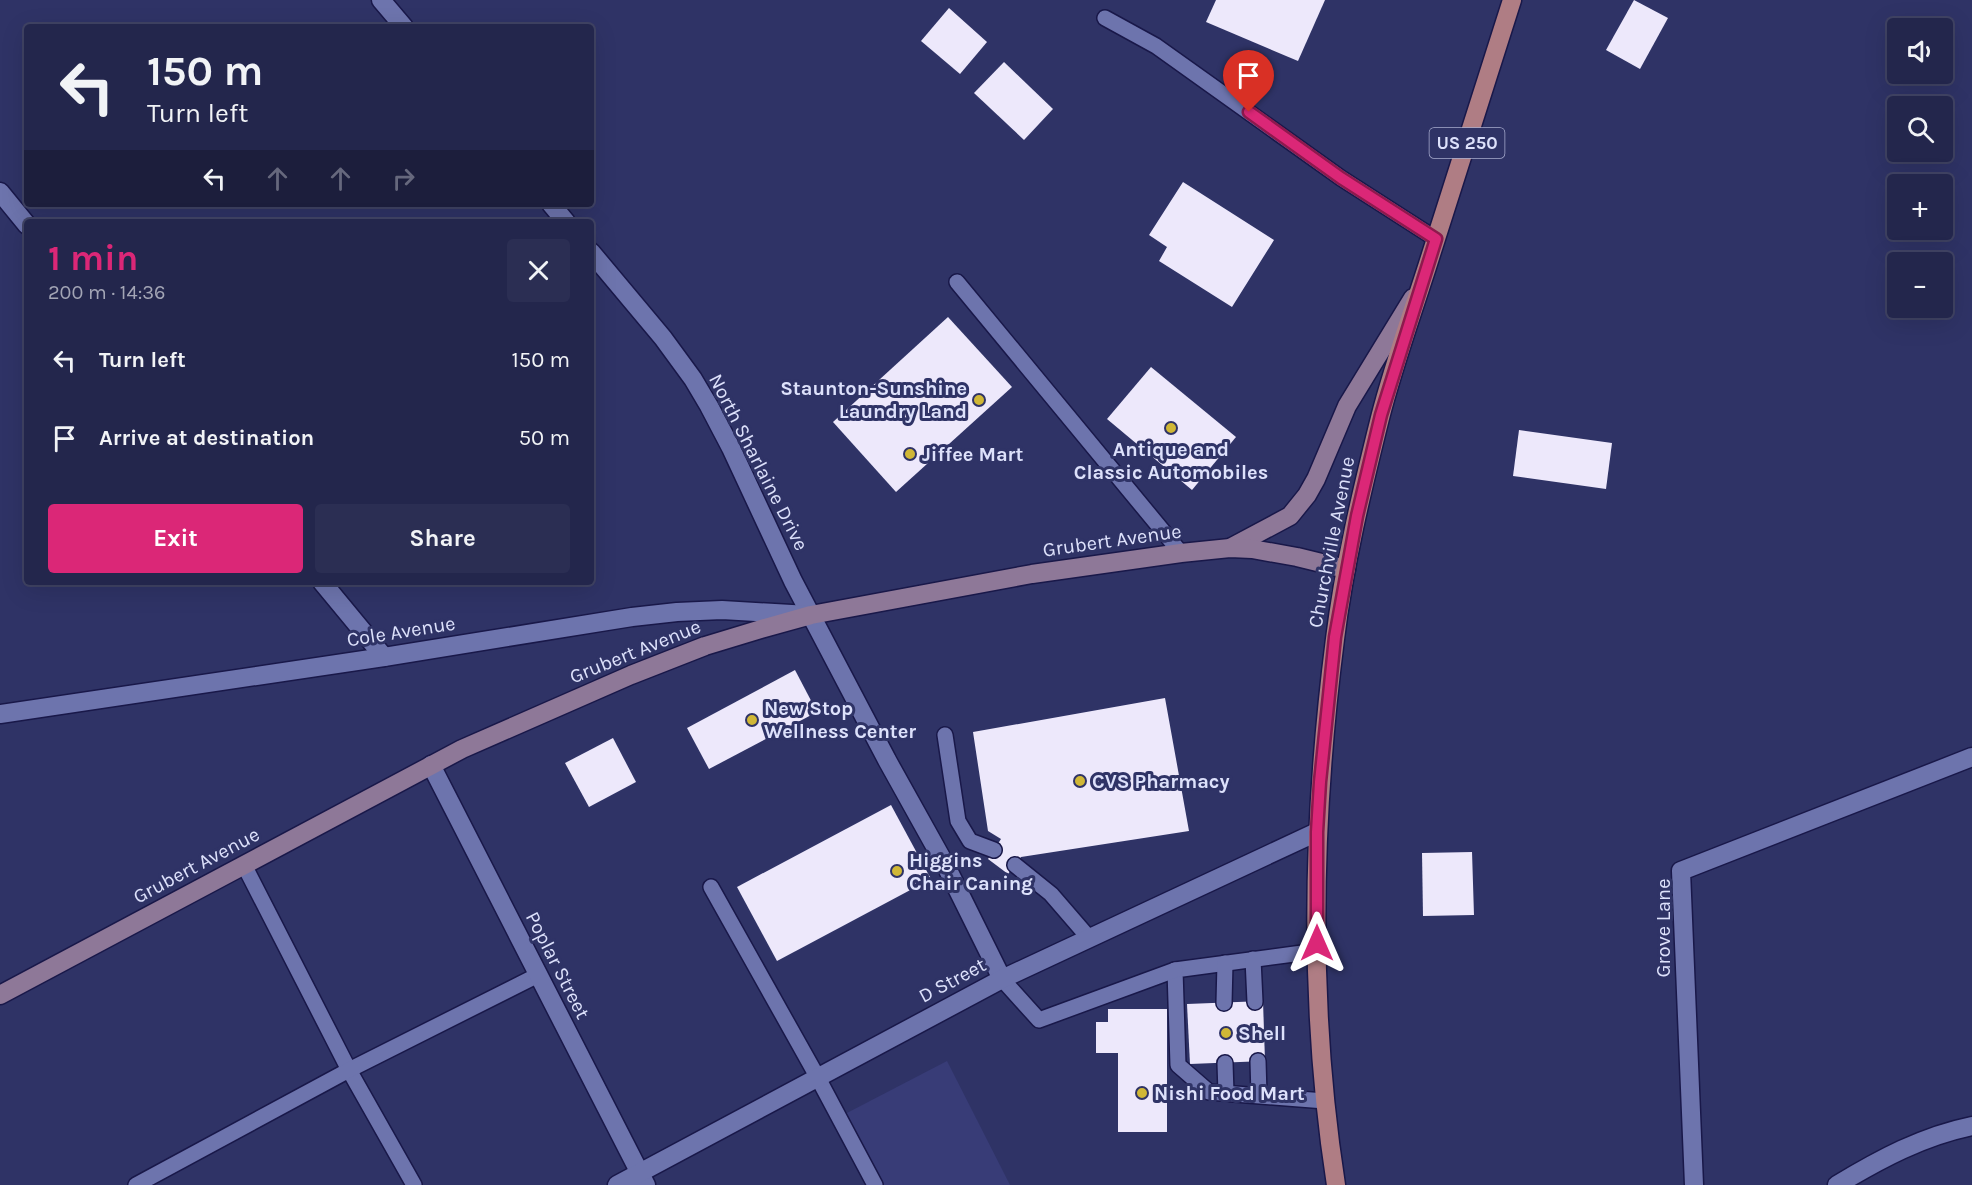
<!DOCTYPE html>
<html lang="en">
<head>
<meta charset="utf-8">
<style>
	:root { --surface:#23264c; --page:#2b2e53; --text:#f1f3f6; --muted:#a3a5b5; --line:#404364; --accent:#db2777 }
	body { margin:0; font-family:Karla,sans-serif; background:var(--page); color:var(--text); height:100vh; display:flex; flex-direction:column; font-size:22px; white-space:nowrap }
	* { box-sizing:border-box; margin:0 }
	p { font-size:20px; color:var(--muted) }
	.icon { flex:none; width:33px; height:33px; fill:none; stroke:currentColor; stroke-width:2; stroke-linecap:round; stroke-linejoin:round }
	.map { position:relative; flex:1; overflow:hidden }
	.panel { position:absolute; left:24px; top:219px; width:570px; height:366px; display:flex; flex-direction:column; background:var(--surface); border-radius:6px; box-shadow:0 6px 24px #0002,0 0 0 2px var(--line) }
	.panel>* { flex:none }
	.hud { position:absolute; left:24px; top:24px; width:570px; height:183px; border-radius:6px; box-shadow:0 6px 24px #0002,0 0 0 2px var(--line); background:#23264c; color:var(--text); overflow:hidden }
	.controls { position:absolute; left:1887px; top:18px; display:grid; gap:12px }
	.controls a { display:grid; place-items:center; width:66px; height:66px; border-radius:6px; background:var(--surface); box-shadow:0 6px 24px #0002,0 0 0 2px var(--line); font-size:30px }
	.pin { position:absolute; display:grid; place-items:center; width:51px; height:51px; color:#fff; margin:-62px -26px; border-radius:50% 50% 50% 0; rotate:-45deg; box-shadow:0 0 6px #0007 }
	.pin .icon { rotate:45deg }
	.me { position:absolute; width:66px; margin:-33px; rotate:0deg; stroke-linejoin:round; filter:drop-shadow(0 0 4px #0008) }
	.turn { display:flex; align-items:center; gap:21px; height:126px; padding:0 24px; font-size:27px }
	.turn .icon { width:78px; height:78px; stroke-width:2.5 }
	.turn b { display:block; font-size:42px; line-height:51px }
	.lanes { display:flex; align-items:center; height:57px; padding:0 24px; background:#0003; justify-content:center; gap:30px; direction:ltr }
	.lanes .off { opacity:.35 }
	.round { display:grid; place-items:center; flex:none; width:63px; height:63px; border-radius:6px; background:var(--page) }
	.headline { display:flex; align-items:center; justify-content:space-between; height:102px; padding:0 24px }
	h1 { font-size:36px; font-weight:700; line-height:45px; color:var(--accent) }
	.cta { display:flex; gap:12px; margin-top:auto; padding:12px 24px }
	.cta a { flex:1; height:69px; border-radius:6px; background:var(--accent); color:#fff; font-size:24px; font-weight:700; line-height:69px; text-align:center }
	.cta a+a { background:var(--page); color:var(--text) }
	ul { padding:0; list-style:none }
	li { display:flex; align-items:center; gap:18px; height:78px; padding:0 24px }
	li div { flex:1 }
	li b { display:block; font-size:22px }
	li em { font-style:normal }
	.map>svg:first-child { display:block }
	.built { fill:#383c77 }
	.building { fill:#ede8fb }
	.lines { fill:none; stroke-linecap:round; stroke-linejoin:round }
	.lane-casing { stroke:#191849; stroke-width:18 }
	.street-casing { stroke:#191849; stroke-width:21 }
	.secondary-casing { stroke:#191849; stroke-width:21 }
	.primary-casing { stroke:#191849; stroke-width:21 }
	.lane { stroke:#6d74ad; stroke-width:15 }
	.street { stroke:#6d74ad; stroke-width:18 }
	.secondary { stroke:#8e7898; stroke-width:18 }
	.primary { stroke:#af7d84; stroke-width:18 }
	.route-casing { stroke:#8e194d; stroke-width:15 }
	.route { stroke:#db2777; stroke-width:10 }
	.poi-dot { fill:#d0b736; stroke:#2f3366; stroke-width:2 }
	.labels { text-anchor:middle; stroke-width:6; stroke-linejoin:round; paint-order:stroke }
	.shield { fill:#2f3366; stroke:#a9adce; stroke-width:1.5 }
	.shield-label { font-size:18px; font-weight:bold; fill:#dde1fb }
	.poi-label { font-size:20px; font-weight:bold; fill:#dde1fb; stroke:#2f3366; text-anchor:start }
	.street-label { font-size:20px; fill:#dde1fb; stroke:#2f3366 }
</style>
</head>
<body>
<div class="map">
<svg width="1972" height="1185" viewBox="0 0 1972 1185">
	<rect width="100%" height="100%" fill="#2f3366"/>
	<polygon class="built" points="947,1061 1010,1185 883,1185 845,1114"/>
	<g class="building">
		<polygon points="1216,0 1325,0 1298,61 1206,22"/>
		<polygon points="1634,0 1668,18 1640,69 1606,50"/>
		<polygon points="949,8 987,42 960,74 921,41"/>
		<polygon points="1004,62 1053,109 1024,140 974,93"/>
		<polygon points="1183,182 1274,240 1232,307 1159,261 1167,247 1149,235"/>
		<polygon points="948,317 1012,387 896,492 833,422"/>
		<polygon points="1151,367 1236,437 1192,490 1107,419"/>
		<polygon points="1519,430 1612,443 1606,489 1513,476"/>
		<polygon points="795,670 817,712 709,769 687,728"/>
		<polygon points="1165,698 1189,831 1021,857 1008,874 988,859 1001,839 988,831 973,732"/>
		<polygon points="613,738 636,782 589,807 565,763"/>
		<polygon points="891,805 931,879 777,961 737,887"/>
		<polygon points="1472,852 1474,915 1423,916 1422,853"/>
		<polygon points="1263,1001 1265,1061 1190,1064 1187,1004"/>
		<polygon points="1108,1009 1167,1009 1167,1132 1118,1132 1118,1053 1096,1053 1096,1022 1108,1022"/>
	</g>
	<g class="lines">
		<defs>
			<g id="lane">
				<polyline points="1105,18 1156,46 1341,178 1436,239"/>
				<polyline points="957,282 1181,553"/>
				<polyline points="945,735 958,821 970,841 994,850"/>
				<polyline points="244,865 349,1070 414,1185"/>
				<polyline points="1015,865 1051,894 1089,938"/>
				<polyline points="711,887 818,1078 875,1185"/>
				<polyline points="1317,951 1175,970 1178,1065 1209,1092 1325,1101"/>
				<polyline points="1253,959 1255,1002"/>
				<polyline points="1002,979 1039,1020 1175,970"/>
				<polyline points="1224,1003 1225,963"/>
				<polyline points="1258,1061 1259,1095"/>
				<polyline points="1225,1063 1226,1093"/>
				<polyline points="136,1185 349,1070 538,975"/>
			</g>
			<g id="street">
				<polyline points="381,0 404,27"/>
				<polyline points="0,192 27,225"/>
				<polyline points="551,204 566,222"/>
				<polyline points="591,252 663,338 693,379 709,406 731,448 793,581 887,760 946,866 1002,979"/>
				<polyline points="322,582 384,657"/>
				<polyline points="0,714 384,657 632,617 677,612 722,610 809,615"/>
				<polyline points="431,765 646,1185"/>
				<polyline points="617,1185 1002,979 1317,832"/>
				<polyline points="1694,1185 1681,871 1972,757"/>
				<path d="M1837 1185C1880 1159 1923 1136 1972 1126"/>
			</g>
			<g id="secondary">
				<polyline points="1232,547 1290,516 1307,495 1316,479 1347,406 1413,298"/>
				<polyline points="0,995 462,749 631,675 705,646 761,629 811,615 1032,574 1181,553 1230,548 1252,549 1297,557 1346,569"/>
			</g>
			<path id="primary" d="M1336 1185C1308 1005 1312 819 1335 639 1344 565 1362 490 1380 418 1393 367 1411 317 1427 267 1456 178 1484 89 1512 0"/>
		</defs>
		<use href="#lane" class="lane-casing"/>
		<use href="#street" class="street-casing"/>
		<use href="#secondary" class="secondary-casing"/>
		<use href="#primary" class="primary-casing"/>
		<use href="#lane" class="lane"/>
		<use href="#street" class="street"/>
		<use href="#secondary" class="secondary"/>
		<use href="#primary" class="primary"/>
	</g>
	<g class="lines">
		<defs>
			<polyline id="route" points="1249,112 1341,178 1436,239 1381,415 1357,516 1335,637 1320,782 1317,832 1317,943"/>
		</defs>
		<use href="#route" class="route-casing"/>
		<use href="#route" class="route"/>
	</g>
	<g class="poi-dot">
		<circle cx="979" cy="400" r="6"/>
		<circle cx="1171" cy="428" r="6"/>
		<circle cx="910" cy="454" r="6"/>
		<circle cx="752" cy="720" r="6"/>
		<circle cx="1080" cy="781" r="6"/>
		<circle cx="897" cy="871" r="6"/>
		<circle cx="1226" cy="1033" r="6"/>
		<circle cx="1142" cy="1093" r="6"/>
	</g>
	<g class="labels">
		<rect class="shield" x="1429.5" y="128" width="75" height="30" rx="4.5"/>
		<g class="shield-label">
			<text x="1467" y="149">US 250</text>
		</g>
		<g class="poi-label">
			<text x="967" y="395" text-anchor="end">Staunton-Sunshine<tspan x="967" dy="23">Laundry Land</tspan></text>
			<text x="1171" y="456" text-anchor="middle">Antique and<tspan x="1171" dy="23">Classic Automobiles</tspan></text>
			<text x="922" y="461">Jiffee Mart</text>
			<text x="764" y="715">New Stop<tspan x="764" dy="23">Wellness Center</tspan></text>
			<text x="1092" y="788">CVS Pharmacy</text>
			<text x="909" y="867">Higgins<tspan x="909" dy="23">Chair Caning</tspan></text>
			<text x="1238" y="1040">Shell</text>
			<text x="1154" y="1100">Nishi Food Mart</text>
		</g>
		<g class="street-label">
			<text transform="translate(759 462) rotate(63)" y="7">North Sharlaine Drive</text>
			<text transform="translate(1112 540) rotate(-8)" y="7">Grubert Avenue</text>
			<text transform="translate(1331 542) rotate(-79)" y="7">Churchville Avenue</text>
			<text transform="translate(401 631) rotate(-9)" y="7">Cole Avenue</text>
			<text transform="translate(635 651) rotate(-22)" y="7">Grubert Avenue</text>
			<text transform="translate(196 865) rotate(-28)" y="7">Grubert Avenue</text>
			<text transform="translate(1663 928) rotate(-90)" y="7">Grove Lane</text>
			<text transform="translate(558 965) rotate(63)" y="7">Poplar Street</text>
			<text transform="translate(952 980) rotate(-28)" y="7">D Street</text>
		</g>
	</g>
</svg>
<div class="controls">
<a><svg class="icon" aria-label="sound" viewBox="0 0 24 24"><path d="M4 9h4l5-4v14l-5-4H4zM17 9q2 3 0 6"/></svg></a>
<a><svg class="icon" aria-label="search" viewBox="0 0 24 24"><circle cx="10" cy="10" r="6"/><path d="M15 15l6 6"/></svg></a>
<a>+</a>
<a>−</a>
</div>
<div class="pin" style="left:1249px;top:112px;background:#d93025"><svg class="icon" aria-label="arrive" viewBox="0 0 24 24"><path d="M6 21V4h12l-3 4 3 4H6"/></svg></div>
<svg class="me" style="left:1317px;top:943px" viewBox="-20 -20 40 40"><path d="M0-17L14 15 0 8-14 15z" fill="#db2777" stroke="#fff" stroke-width="4"/></svg>
<div class="hud">
<div class="turn"><svg class="icon" aria-label="left" viewBox="0 0 24 24"><path d="M17 20v-9H6M10 6l-5 5 5 5"/></svg><div><b>150 m</b>Turn left</div></div>
<div class="lanes"><svg class="icon" aria-label="left" viewBox="0 0 24 24"><path d="M17 20v-9H6M10 6l-5 5 5 5"/></svg><svg class="icon off" aria-label="ahead" viewBox="0 0 24 24"><path d="M12 20V5M6 11l6-6 6 6"/></svg><svg class="icon off" aria-label="ahead" viewBox="0 0 24 24"><path d="M12 20V5M6 11l6-6 6 6"/></svg><svg class="icon off" aria-label="right" viewBox="0 0 24 24"><path d="M7 20v-9h11M14 6l5 5-5 5"/></svg></div>
</div>
<section class="panel">
<div class="headline"><div><h1>1 min</h1><p>200 m · 14:36</p></div><a class="round"><svg class="icon" aria-label="close" viewBox="0 0 24 24"><path d="M6 6l12 12M18 6L6 18"/></svg></a></div>
<ul>
<li><svg class="icon" aria-label="left" viewBox="0 0 24 24"><path d="M17 20v-9H6M10 6l-5 5 5 5"/></svg><div><b>Turn left</b></div><em>150 m</em></li>
<li><svg class="icon" aria-label="arrive" viewBox="0 0 24 24"><path d="M6 21V4h12l-3 4 3 4H6"/></svg><div><b>Arrive at destination</b></div><em>50 m</em></li>
</ul>
<div class="cta"><a>Exit</a><a>Share</a></div>
</section>
</div>
</body>
</html>
